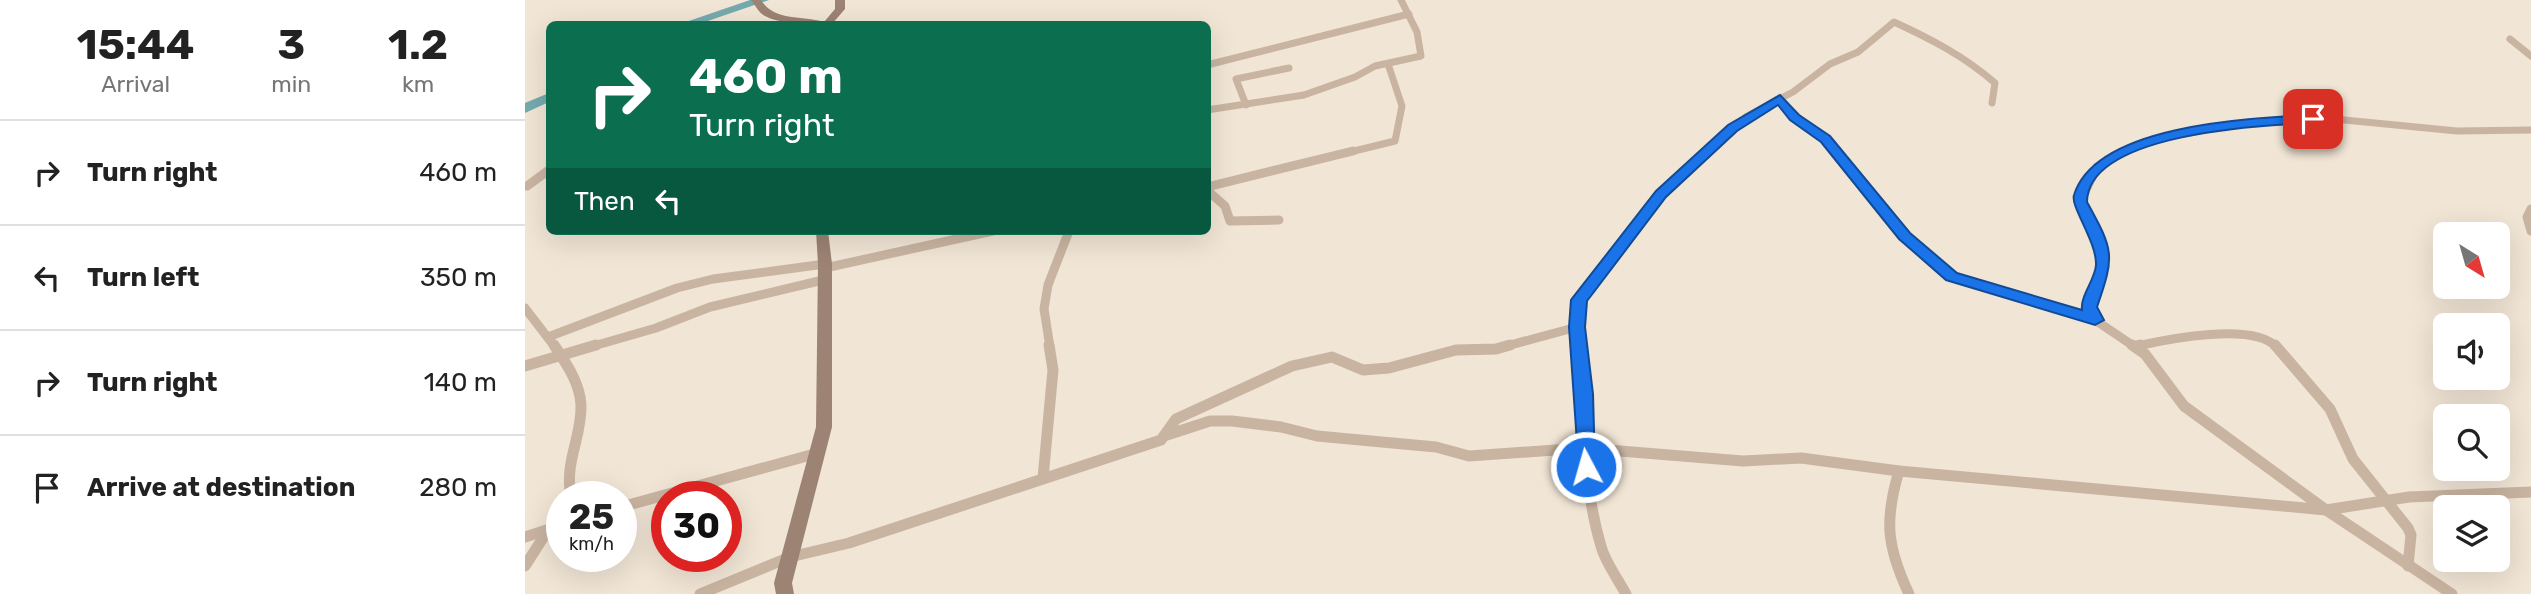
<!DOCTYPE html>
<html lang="en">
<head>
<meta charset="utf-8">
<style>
	:root { --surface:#fff; --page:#f6f6f6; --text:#222; --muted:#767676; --line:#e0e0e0 }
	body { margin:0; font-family:Rubik,sans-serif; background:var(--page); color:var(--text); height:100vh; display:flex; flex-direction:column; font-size:26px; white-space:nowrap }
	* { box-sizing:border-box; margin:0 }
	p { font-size:23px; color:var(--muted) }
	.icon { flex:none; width:38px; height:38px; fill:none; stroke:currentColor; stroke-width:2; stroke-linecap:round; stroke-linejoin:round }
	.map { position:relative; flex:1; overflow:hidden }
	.panel { display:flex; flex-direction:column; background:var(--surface); width:525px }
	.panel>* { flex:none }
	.hud { position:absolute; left:21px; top:21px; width:665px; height:214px; border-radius:10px; box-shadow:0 7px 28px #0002; background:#0b6e4f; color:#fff; overflow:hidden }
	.needle { width:46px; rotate:143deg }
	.tools { position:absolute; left:1908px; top:222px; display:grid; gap:14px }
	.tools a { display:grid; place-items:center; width:77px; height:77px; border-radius:10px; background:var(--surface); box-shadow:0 7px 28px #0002; font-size:35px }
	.speed { position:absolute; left:21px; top:481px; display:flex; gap:14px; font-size:35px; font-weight:700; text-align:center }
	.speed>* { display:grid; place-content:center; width:91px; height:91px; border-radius:50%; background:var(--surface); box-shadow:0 7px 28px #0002; line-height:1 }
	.speed small { font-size:18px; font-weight:400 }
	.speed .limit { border:10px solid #d22; background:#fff; color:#111 }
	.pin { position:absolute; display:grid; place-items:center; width:60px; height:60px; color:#fff; margin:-30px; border-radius:14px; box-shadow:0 4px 10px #0006 }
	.me { position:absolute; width:77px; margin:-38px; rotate:354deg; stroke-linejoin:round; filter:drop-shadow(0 0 5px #0008) }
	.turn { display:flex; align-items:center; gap:24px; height:147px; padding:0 28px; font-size:32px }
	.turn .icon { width:91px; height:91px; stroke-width:2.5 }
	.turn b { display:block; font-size:49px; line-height:60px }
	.then { display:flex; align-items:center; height:66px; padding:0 28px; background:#0003; gap:14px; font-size:26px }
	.eta { display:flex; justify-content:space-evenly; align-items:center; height:119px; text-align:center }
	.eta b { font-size:42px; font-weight:700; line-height:49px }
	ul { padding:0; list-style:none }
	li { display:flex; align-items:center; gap:21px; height:105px; padding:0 28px; border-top:2px solid var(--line) }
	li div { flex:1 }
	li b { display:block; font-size:26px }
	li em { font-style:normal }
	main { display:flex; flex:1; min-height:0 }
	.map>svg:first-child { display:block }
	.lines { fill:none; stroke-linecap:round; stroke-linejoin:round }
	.river { fill:#74aaae; fill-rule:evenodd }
	.street-far2 { stroke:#c9b4a1; stroke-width:7 }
	.street-far1 { stroke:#c9b4a1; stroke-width:9 }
	.street { stroke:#c9b4a1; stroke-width:11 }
	.secondary { fill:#9c8373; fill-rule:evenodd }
	.route { fill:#1a73e8; stroke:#114b97; stroke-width:2 }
</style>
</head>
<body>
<main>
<section class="panel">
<div class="eta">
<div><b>15:44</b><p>Arrival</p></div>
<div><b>3</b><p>min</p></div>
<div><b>1.2</b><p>km</p></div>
</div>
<ul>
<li><svg class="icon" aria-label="right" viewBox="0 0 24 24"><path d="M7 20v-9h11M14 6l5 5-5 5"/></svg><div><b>Turn right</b></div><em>460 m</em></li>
<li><svg class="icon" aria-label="left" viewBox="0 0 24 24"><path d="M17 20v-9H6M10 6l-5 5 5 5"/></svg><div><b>Turn left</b></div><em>350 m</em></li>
<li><svg class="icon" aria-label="right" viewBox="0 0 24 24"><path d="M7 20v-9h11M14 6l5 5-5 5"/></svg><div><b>Turn right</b></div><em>140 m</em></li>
<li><svg class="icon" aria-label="arrive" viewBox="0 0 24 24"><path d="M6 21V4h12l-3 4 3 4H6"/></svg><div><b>Arrive at destination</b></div><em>280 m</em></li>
</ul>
</section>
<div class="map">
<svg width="2006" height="594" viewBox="0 0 2006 594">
	<rect width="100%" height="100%" fill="#f1e5d5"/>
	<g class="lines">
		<g class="river">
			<polygon points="225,0 244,0 174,24 155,24"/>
			<polygon points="24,93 24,102 0,113 0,103"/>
		</g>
		<g class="street-far2">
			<polyline points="1985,39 2006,56"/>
			<polyline points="682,65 884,14"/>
			<path d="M1255 99C1272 120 1294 132 1312 153"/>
			<polyline points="721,105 711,79 764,68"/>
			<polyline points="682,110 779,95 830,77 850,66 896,56 892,32 876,0"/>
			<polyline points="821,153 870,141 877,106 863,64"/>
			<path d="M1180 153 1222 116 1268 92 1305 64 1333 52 1369 22C1406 39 1439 56 1470 83L1467 103"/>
			<polyline points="1598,153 1618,142 1717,123 1799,118 1932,131 2006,130"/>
		</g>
		<g class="street-far1">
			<polyline points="1310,151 1380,236 1426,276 1570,320"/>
			<path d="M1601 151 1572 167 1555 202C1582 250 1582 256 1564 307L1570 320 1610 347"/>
			<polyline points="2,186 24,170"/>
			<polyline points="682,187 828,151"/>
			<polyline points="682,190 700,206 705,221 754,220"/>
			<polyline points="2006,209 2002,217 2006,231"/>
			<polyline points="300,268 468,231"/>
			<polyline points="0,308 30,347"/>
			<polyline points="23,337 152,288 188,279 300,264"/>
			<path d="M1612 346C1643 339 1729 322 1751 347"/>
			<polyline points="65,347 131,328 185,307 298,280"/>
			<polyline points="525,347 519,309 523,285 544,231"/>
			<polyline points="978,347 1052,327"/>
			<polyline points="1054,347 1054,300 1136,194 1182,151"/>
		</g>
		<g class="street">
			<path d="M29 345C41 363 55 383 56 405 57 438 39 461 46 497"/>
			<path d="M1054 345C1061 412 1056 480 1076 546 1080 562 1093 579 1101 594"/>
			<polyline points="1607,345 1620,354 1659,406 1801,510 1927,594"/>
			<polyline points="1750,345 1805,409 1828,459 1883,528 1886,535 1883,566"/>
			<polyline points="1612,346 1615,345"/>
			<polyline points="0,366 71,345"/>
			<polyline points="642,435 685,421 707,421 756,427 792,436 911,447 944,456 1058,448 1218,461 1276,458 1374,471 1801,510 1884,497 2006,492"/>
			<path d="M1374 471C1359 521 1362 547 1384 594"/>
			<polyline points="518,478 528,370 524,345"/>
			<polyline points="96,507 293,453"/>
			<polyline points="0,537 37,525"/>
			<polyline points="0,566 23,530"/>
			<polyline points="175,594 265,557 324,543 636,440 651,419 767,366 807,357 838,370 864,368 931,350 971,349 985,345"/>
		</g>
		<g class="secondary">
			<path d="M226 0H236C250 22 276 15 299 22L310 9V0H320V9L307 24C289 24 251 25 237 14 233 11 230 5 226 0Z"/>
			<polygon points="291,231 303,231 307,264 307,427 267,583 269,594 251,594 249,583 291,427 293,264"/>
		</g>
	</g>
	<path class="route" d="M1255 95 1274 115 1305 136 1385 233 1432 273 1557 310C1555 296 1570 280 1571 265 1572 242 1545 206 1549 195 1571 124 1726 118 1788 115L1794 119 1788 123C1738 125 1563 133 1562 202 1589 251 1590 255 1572 307L1579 320 1570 325 1421 280 1374 239 1296 142 1265 120 1253 105 1212 131 1141 197 1062 301 1060 327 1068 394 1070 467 1061 474 1054 472 1044 327 1046 300 1131 191 1203 125Z"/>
</svg>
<div class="tools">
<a><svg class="needle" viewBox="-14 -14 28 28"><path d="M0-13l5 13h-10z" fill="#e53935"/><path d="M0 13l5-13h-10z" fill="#767676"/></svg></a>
<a><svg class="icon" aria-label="sound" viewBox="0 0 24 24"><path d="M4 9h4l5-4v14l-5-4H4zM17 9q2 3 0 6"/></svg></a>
<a><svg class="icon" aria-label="search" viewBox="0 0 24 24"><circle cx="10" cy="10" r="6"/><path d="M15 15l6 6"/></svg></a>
<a><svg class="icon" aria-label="layers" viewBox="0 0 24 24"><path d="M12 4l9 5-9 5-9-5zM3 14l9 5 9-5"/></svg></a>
</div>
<div class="speed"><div>25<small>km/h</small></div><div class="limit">30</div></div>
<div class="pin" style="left:1788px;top:119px;background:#d93025"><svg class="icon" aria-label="arrive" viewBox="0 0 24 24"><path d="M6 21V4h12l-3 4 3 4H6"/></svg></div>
<svg class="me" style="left:1061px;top:467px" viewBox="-20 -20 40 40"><circle r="17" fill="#1a73e8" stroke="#fff" stroke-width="3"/><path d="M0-11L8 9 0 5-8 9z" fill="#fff"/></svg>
<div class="hud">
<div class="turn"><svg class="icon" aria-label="right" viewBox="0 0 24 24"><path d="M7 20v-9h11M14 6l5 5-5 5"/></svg><div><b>460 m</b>Turn right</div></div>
<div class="then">Then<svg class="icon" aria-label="left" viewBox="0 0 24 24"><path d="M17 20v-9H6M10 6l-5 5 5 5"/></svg></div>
</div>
</div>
</main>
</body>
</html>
